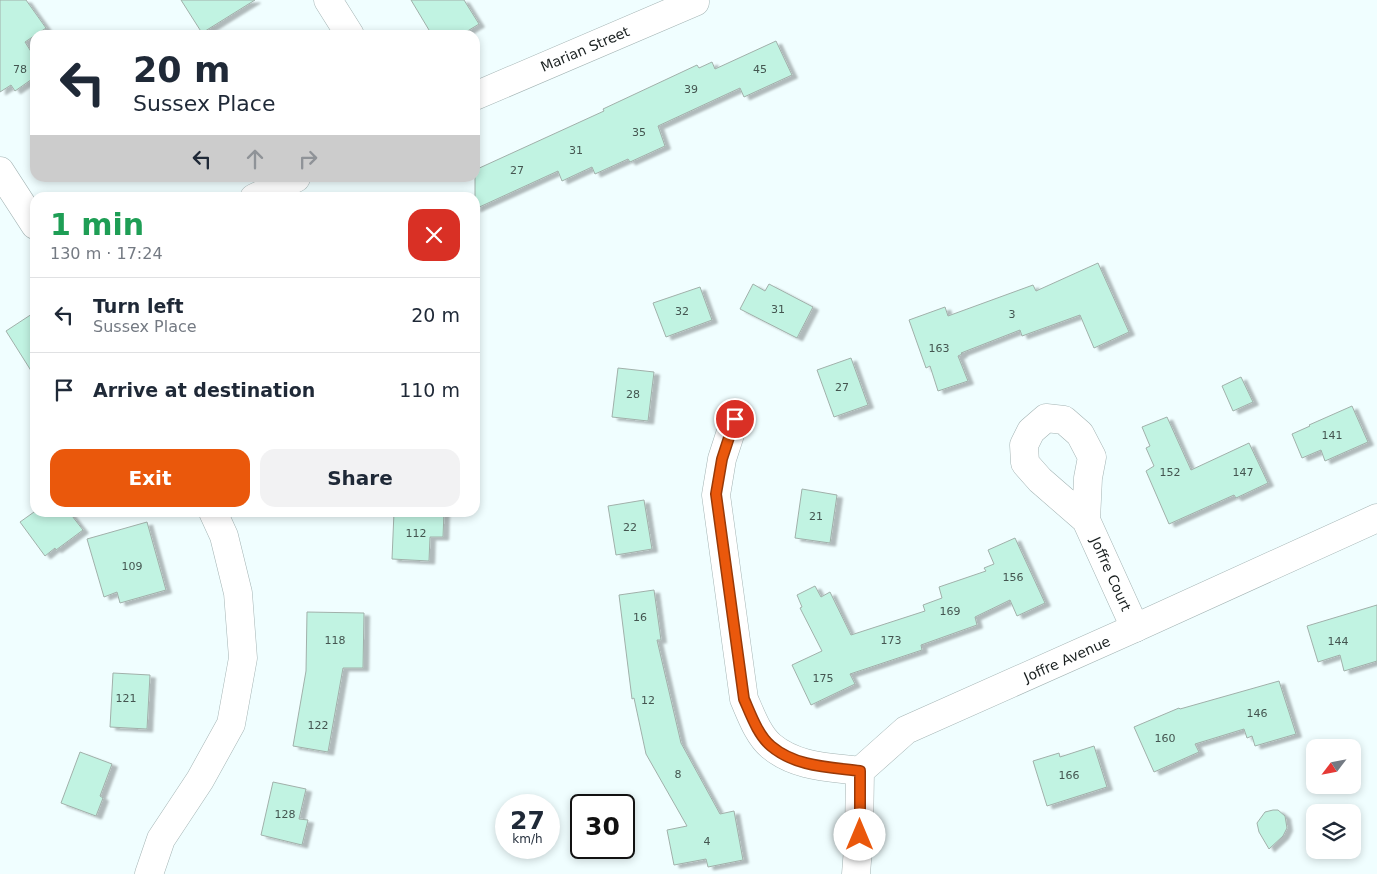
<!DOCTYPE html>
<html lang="en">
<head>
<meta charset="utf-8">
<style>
	:root { --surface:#fff; --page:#f2f2f3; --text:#1f2937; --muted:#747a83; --line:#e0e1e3; --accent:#ea580c }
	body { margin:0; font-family:"DejaVu Sans",sans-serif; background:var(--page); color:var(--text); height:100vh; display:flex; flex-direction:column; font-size:19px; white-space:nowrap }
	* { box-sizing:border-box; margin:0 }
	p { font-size:16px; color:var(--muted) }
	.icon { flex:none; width:28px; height:28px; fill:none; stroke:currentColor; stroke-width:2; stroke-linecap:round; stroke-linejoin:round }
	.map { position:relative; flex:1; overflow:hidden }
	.panel { position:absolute; left:30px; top:192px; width:450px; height:325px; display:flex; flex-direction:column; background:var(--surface); border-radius:15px; box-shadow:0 2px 8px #0003 }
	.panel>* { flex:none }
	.banner { position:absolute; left:30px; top:30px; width:450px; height:152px; border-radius:15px; box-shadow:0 2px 8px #0003; background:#fff; color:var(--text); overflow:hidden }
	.needle { width:32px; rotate:238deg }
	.fabs { position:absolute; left:1306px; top:739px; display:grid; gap:10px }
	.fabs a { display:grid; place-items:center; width:55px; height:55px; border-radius:10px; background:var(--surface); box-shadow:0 2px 8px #0003; font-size:25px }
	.speed { position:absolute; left:495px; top:794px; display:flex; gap:10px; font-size:25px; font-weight:700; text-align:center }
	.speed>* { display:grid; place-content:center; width:65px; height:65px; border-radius:50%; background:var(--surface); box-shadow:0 2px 8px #0003; line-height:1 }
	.speed small { font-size:12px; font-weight:400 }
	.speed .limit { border:2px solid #111; border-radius:8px; background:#fff; color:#111 }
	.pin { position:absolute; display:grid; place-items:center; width:42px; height:42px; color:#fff; margin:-21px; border:2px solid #fff; border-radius:50%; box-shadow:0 1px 5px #0007 }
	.me { position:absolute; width:55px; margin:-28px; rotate:0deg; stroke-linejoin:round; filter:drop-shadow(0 0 4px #0008) }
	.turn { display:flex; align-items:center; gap:18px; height:105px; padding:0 20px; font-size:22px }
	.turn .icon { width:65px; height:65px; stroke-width:2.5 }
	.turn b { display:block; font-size:35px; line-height:42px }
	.lanes { display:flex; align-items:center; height:48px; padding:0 20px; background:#0003; justify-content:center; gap:25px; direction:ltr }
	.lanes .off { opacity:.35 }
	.round { display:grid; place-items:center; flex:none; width:52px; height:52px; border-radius:15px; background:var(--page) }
	.summary { display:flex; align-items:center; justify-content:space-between; height:85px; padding:0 20px }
	h1 { font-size:30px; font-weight:800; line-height:38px; color:#1e9e55 }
	.button { display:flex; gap:10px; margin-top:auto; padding:10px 20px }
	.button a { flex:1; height:58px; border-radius:15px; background:var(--accent); color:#fff; font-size:20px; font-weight:800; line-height:58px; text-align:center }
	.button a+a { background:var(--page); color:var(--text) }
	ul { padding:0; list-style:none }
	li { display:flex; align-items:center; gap:15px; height:75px; padding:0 20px; border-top:1px solid var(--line) }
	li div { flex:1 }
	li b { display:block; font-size:19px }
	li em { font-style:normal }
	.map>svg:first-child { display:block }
	.building { fill:#c1f3e2; stroke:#a1b0aa; filter:url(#shadow) }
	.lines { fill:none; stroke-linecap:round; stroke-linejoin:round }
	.street-casing { stroke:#a4b4b4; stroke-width:29 }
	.street { stroke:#fff; stroke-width:28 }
	.route-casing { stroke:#983908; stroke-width:12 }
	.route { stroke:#ea580c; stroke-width:9 }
	.labels { text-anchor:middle; stroke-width:4; stroke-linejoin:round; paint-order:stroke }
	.number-label { font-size:11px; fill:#445550 }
	.street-label { font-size:14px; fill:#1a2020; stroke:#fff }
</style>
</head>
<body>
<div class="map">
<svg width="1377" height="874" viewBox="0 0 1377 874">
	<defs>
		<filter id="shadow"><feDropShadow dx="5.5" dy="3" stdDeviation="1" flood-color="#0004"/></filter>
	</defs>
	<rect width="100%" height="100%" fill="#f0feff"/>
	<g class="building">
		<polygon points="0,0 26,0 46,28 25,42 35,58 35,77 15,91 11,85 0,92"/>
		<polygon points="181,0 255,0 202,33"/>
		<polygon points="411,0 464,0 479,24 461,35 432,35"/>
		<polygon points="776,41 792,75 744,97 740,88 658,126 665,146 630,162 628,159 595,174 592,167 562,181 558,171 475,209 475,170 604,111 603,109 697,65 699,68 712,62 715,69"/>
		<polygon points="1098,263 1129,332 1094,348 1080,315 1022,336 1020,330 961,353 962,354 958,356 968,381 938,391 930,366 926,368 909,320 945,307 948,316 1033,285 1036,291"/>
		<polygon points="753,284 765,291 769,284 813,307 797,338 740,309"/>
		<polygon points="700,287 712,320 666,337 653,303"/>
		<polygon points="35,312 35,377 6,331"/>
		<polygon points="851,358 868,405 834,417 817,370"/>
		<polygon points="618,368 654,372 648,421 612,417"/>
		<polygon points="1241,377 1253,402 1233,411 1222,386"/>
		<polygon points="1352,406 1368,442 1325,461 1321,450 1302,458 1292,434 1310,426 1309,425"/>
		<polygon points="1167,417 1191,470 1249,443 1268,483 1236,498 1234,495 1169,524 1146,471 1154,466 1146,448 1150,446 1142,427"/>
		<polygon points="802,489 837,495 830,543 795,538"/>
		<polygon points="644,500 652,549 616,555 608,506"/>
		<polygon points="34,512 69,512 83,530 56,550 55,548 45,556 20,522"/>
		<polygon points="394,512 444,512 443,537 430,537 429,561 392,559"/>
		<polygon points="147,522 166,590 120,603 117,592 104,597 87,539"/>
		<polygon points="1015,538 1045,603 1017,616 1010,600 975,617 977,625 921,645 922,650 850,674 855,684 811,705 792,665 822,651 800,608 802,607 797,595 815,586 821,597 830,592 851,635 925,611 923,605 942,598 939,587 986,571 984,568 994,564 988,550"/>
		<polygon points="654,590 661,640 657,640 681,743 720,814 734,811 743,860 708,867 706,859 674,865 667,830 687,826 646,754 634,698 632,699 619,595"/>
		<polygon points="1377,605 1377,661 1344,671 1340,655 1318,662 1307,626"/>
		<polygon points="307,612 364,613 363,668 343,668 328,752 293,746 306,671"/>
		<polygon points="113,673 150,675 147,729 110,727"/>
		<polygon points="1279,681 1296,734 1255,746 1252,736 1247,738 1244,729 1195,744 1199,752 1154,772 1134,727 1179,708 1180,709"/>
		<polygon points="1094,746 1107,787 1047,806 1033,761 1059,753 1060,757"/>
		<polygon points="80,752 112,764 100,796 103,798 96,816 61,803"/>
		<polygon points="273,782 306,789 299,819 308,820 302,845 261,835"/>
		<polygon points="1273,810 1278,810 1285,816 1287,828 1283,836 1269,849 1259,832 1257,823 1265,812"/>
	</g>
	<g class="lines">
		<defs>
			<g id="street">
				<polyline points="328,0 350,35"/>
				<polyline points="475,96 695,2"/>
				<polyline points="0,171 35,225"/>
				<polyline points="254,198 296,178"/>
				<path d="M735 419 722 459 716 495 744 699C751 715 758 735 771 746 796 767 829 767 860 771"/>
				<polyline points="1086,520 1088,478 1092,457 1080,434 1064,420 1046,418 1031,431 1024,445 1025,463 1040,480 1086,520 1135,628"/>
				<polyline points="149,874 161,839 200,780 231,724 243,658 238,593 224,536 213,512"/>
				<polyline points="856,874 859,835 860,771 906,730 1135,628 1377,518"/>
			</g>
		</defs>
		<use href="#street" class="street-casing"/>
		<use href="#street" class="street"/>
	</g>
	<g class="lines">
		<defs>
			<path id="route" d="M735 419 722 459 716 494 744 699C751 715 758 735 771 746 796 767 829 767 860 771V835"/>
		</defs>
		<use href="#route" class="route-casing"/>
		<use href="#route" class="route"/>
	</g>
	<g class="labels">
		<g class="number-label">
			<text x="20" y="73">78</text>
			<text x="760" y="73">45</text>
			<text x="691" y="93">39</text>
			<text x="639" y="136">35</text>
			<text x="576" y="154">31</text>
			<text x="517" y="174">27</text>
			<text x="778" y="313">31</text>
			<text x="682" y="315">32</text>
			<text x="1012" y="318">3</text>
			<text x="939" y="352">163</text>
			<text x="842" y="391">27</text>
			<text x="633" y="398">28</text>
			<text x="1332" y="439">141</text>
			<text x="1170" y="476">152</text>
			<text x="1243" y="476">147</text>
			<text x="816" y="520">21</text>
			<text x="630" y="531">22</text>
			<text x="416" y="537">112</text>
			<text x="132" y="570">109</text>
			<text x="1013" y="581">156</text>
			<text x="950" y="615">169</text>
			<text x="640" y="621">16</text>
			<text x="335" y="644">118</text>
			<text x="891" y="644">173</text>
			<text x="1338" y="645">144</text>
			<text x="823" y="682">175</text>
			<text x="126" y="702">121</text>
			<text x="648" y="704">12</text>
			<text x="1257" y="717">146</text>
			<text x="318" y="729">122</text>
			<text x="1165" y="742">160</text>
			<text x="678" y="778">8</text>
			<text x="1069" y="779">166</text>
			<text x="285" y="818">128</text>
			<text x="707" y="845">4</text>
		</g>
		<g class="street-label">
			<text transform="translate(585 49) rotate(-23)" y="5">Marian Street</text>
			<text transform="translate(1111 574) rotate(66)" y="5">Joffre Court</text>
			<text transform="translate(1067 659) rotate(-24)" y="5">Joffre Avenue</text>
		</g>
	</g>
</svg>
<div class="fabs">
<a><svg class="needle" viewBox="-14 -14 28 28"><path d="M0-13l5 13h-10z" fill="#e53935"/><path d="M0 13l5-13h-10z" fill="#747a83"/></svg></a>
<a><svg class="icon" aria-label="layers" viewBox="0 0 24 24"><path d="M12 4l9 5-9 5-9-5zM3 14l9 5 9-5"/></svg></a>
</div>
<div class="speed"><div>27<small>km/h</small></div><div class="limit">30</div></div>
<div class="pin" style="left:735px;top:419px;background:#d93025"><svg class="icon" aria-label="arrive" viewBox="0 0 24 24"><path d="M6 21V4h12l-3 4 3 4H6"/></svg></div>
<svg class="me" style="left:860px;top:835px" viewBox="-20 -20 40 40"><circle r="19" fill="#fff"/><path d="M0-13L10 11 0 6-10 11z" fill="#ea580c"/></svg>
<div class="banner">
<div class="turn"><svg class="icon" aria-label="left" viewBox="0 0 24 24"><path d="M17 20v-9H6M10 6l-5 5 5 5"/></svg><div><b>20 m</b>Sussex Place</div></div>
<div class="lanes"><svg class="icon" aria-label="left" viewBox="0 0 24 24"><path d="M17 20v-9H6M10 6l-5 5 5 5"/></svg><svg class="icon off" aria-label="ahead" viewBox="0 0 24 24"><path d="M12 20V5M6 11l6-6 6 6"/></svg><svg class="icon off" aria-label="right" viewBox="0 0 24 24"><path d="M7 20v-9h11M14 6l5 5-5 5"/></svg></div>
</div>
<section class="panel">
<div class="summary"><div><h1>1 min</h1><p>130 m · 17:24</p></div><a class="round" style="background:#d93025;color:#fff"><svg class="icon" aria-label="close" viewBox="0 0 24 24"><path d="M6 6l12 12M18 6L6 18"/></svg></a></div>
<ul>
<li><svg class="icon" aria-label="left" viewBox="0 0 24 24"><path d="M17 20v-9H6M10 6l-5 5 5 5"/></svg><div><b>Turn left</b><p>Sussex Place</p></div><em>20 m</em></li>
<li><svg class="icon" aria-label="arrive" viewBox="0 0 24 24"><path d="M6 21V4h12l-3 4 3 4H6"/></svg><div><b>Arrive at destination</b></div><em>110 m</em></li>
</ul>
<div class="button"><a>Exit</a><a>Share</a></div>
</section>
</div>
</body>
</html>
